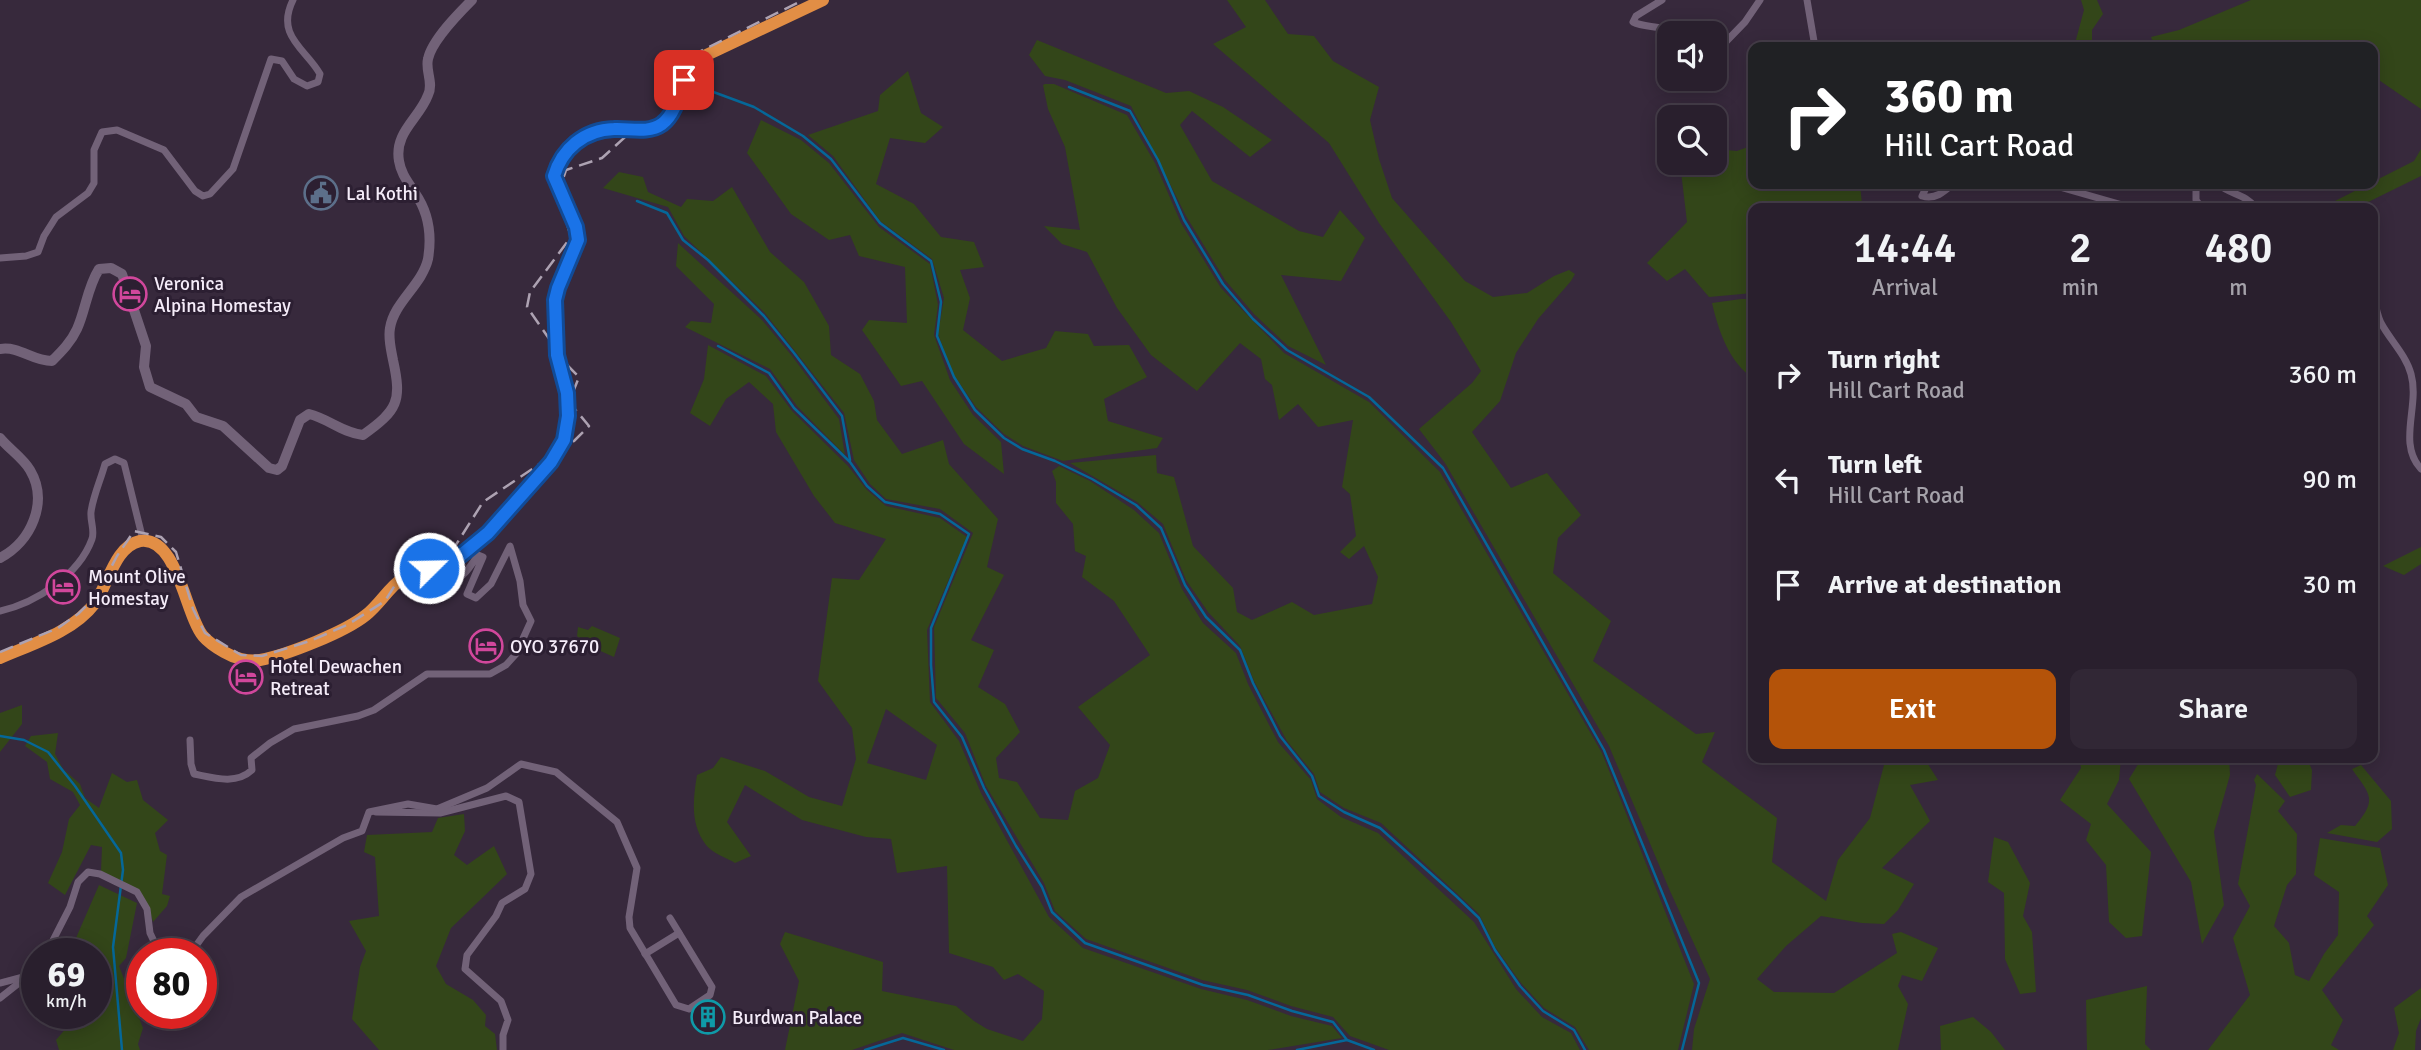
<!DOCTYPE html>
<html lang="en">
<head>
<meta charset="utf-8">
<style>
	:root { --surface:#291f2d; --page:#312735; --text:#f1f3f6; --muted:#a5a2aa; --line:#453d49; --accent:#b45309 }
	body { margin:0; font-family:Signika,sans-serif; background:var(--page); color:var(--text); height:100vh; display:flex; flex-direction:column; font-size:26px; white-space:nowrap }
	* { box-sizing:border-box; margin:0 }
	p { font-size:23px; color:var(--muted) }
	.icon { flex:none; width:38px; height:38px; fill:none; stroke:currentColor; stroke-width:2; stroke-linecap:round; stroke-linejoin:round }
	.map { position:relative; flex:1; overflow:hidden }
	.details { position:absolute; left:1748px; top:203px; width:630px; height:560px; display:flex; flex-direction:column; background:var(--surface); border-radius:14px; box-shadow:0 4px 18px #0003,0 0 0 2px var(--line) }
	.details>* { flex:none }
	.guide { position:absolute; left:1748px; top:42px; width:630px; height:147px; border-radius:14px; box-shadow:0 4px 18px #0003,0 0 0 2px var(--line); background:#202124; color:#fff; overflow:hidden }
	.tools { position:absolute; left:1657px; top:21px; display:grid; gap:14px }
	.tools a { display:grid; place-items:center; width:70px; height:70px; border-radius:14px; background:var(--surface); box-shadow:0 4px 18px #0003,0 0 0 2px var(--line); font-size:35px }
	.speed { position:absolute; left:21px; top:938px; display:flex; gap:14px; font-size:35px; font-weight:700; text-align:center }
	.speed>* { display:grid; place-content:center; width:91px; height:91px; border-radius:50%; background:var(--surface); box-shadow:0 4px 18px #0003,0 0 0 2px var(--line); line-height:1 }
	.speed small { font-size:18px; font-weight:400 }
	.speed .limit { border:10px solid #d22; background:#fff; color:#111 }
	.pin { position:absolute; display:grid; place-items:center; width:60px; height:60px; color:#fff; margin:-30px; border-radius:14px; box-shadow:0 4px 10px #0006 }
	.me { position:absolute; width:77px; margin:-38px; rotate:67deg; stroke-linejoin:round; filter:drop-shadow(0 0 5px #0008) }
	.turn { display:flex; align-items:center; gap:24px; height:147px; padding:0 21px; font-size:32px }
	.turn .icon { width:91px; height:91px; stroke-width:2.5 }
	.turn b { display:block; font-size:49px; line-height:60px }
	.eta { display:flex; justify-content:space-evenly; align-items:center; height:119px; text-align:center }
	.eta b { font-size:42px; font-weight:600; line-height:49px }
	.primary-button { display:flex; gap:14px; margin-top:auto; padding:14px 21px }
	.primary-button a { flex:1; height:80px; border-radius:14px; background:var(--accent); color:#fff; font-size:28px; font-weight:600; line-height:80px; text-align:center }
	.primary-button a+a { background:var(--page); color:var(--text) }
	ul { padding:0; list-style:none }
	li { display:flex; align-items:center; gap:21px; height:105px; padding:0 21px }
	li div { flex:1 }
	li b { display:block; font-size:26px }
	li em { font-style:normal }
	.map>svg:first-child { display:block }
	.green { fill:#334619; fill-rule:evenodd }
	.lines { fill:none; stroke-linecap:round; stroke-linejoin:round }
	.stream { stroke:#056798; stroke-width:2.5 }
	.street { stroke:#726278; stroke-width:7 }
	.secondary { stroke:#726278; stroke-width:10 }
	.highway { stroke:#e28e45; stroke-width:12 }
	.rail { stroke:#ada2b2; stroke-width:2.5; stroke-dasharray:14 7; stroke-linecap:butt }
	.route-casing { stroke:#114b97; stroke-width:18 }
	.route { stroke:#1a73e8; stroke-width:12 }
	.labels { text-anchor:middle; stroke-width:6; stroke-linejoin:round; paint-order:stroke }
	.poi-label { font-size:19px; fill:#f5ecf9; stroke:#2c1f32; text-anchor:start }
</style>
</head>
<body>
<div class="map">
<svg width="2421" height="1050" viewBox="0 0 2421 1050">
	<rect width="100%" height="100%" fill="#37293c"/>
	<g class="green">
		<polygon points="1227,0 1265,0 1288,34 1314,36 1333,61 1379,87 1370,120 1379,159 1392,198 1465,281 1493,297 1527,293 1554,276 1569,270 1575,274 1571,281 1538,319 1516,353 1500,401 1472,432 1511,488 1547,473 1581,515 1558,538 1553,573 1611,621 1593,661 1696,734 1715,732 1702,762 1777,818 1772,862 1826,901 1838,860 1870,818 1884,765 1874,758 1924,758 1938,780 1910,785 1930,821 1882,868 1914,884 1898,910 1884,924 1862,923 1821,916 1786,946 1757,979 1774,992 1834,993 1897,953 1892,934 1901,932 1938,948 1922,981 1902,975 1898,986 1908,1004 1898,1050 1692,1050 1694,1029 1710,979 1670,891 1609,746 1445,463 1419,429 1472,383 1481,371 1451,322 1379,223 1329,143 1213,44 1246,27"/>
		<polygon points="2081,0 2097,0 2103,14 2092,30 2092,47 2074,47 2084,10"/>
		<polygon points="2251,0 2421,0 2421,109 2373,76 2373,47 2155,47 2151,37 2179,30"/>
		<polygon points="1037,40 1166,93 1189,91 1223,107 1272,140 1250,157 1192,111 1180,125 1212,181 1299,231 1323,237 1340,210 1365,238 1341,281 1281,275 1326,365 1288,346 1254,314 1225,280 1186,216 1131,106 1065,80 1045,76 1029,55"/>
		<polygon points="908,71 921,113 943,127 925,143 890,138 876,184 914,204 941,237 974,242 984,267 960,270 970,298 963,330 1002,361 1046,348 1055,331 1088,334 1094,346 1129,345 1147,377 1104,399 1108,421 1163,438 1157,448 1063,461 1023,446 1004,434 976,407 953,374 938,334 944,298 932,259 880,221 833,156 808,135 878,111 880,95"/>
		<polygon points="1045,84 1054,84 1127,115 1155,163 1181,223 1221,288 1284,353 1369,402 1440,472 1602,753 1694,984 1678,1050 1589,1050 1575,1027 1544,1008 1521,983 1495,947 1479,914 1381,823 1344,808 1320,792 1314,774 1287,741 1254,681 1240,646 1208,612 1186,580 1163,524 1137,502 1070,463 1156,455 1157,473 1174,477 1193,546 1233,588 1237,612 1252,620 1292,602 1314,615 1372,604 1378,577 1364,546 1349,559 1340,552 1356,536 1350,494 1342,487 1353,420 1318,427 1298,404 1279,420 1272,385 1265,379 1261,359 1240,343 1197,391 1151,355 1117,308 1087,252 1062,244 1044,226 1080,230 1065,147 1048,109 1043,85"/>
		<polygon points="761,120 801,140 829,163 879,227 930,264 938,305 934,335 950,380 973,415 1001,442 1004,474 964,444 922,381 901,386 862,330 869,320 907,323 905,267 859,256 850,235 829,240 791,214 747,153"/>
		<polygon points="1753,145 1754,184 1860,184 1862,204 1891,208 1754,208 1753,293 1709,297 1685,269 1667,281 1647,263 1687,222 1680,163 1715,163 1715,149 1737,151"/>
		<polygon points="2421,149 2421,176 2356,208 2333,208 2331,203 2414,161"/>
		<polygon points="619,172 643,177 648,192 681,207 687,199 713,201 732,187 770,252 804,282 829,326 831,355 860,374 874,401 877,420 902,454 943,440 949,464 998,519 987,567 1004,575 971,640 994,650 978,687 1005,704 1020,732 996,758 999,778 1017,782 1040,818 1068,820 1075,791 1098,778 1110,745 1078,707 1150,655 1114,601 1082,577 1086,556 1075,551 1073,524 1056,503 1056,482 1052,471 1059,466 1090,481 1134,510 1159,533 1182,589 1203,623 1236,653 1248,684 1278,742 1311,780 1317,799 1341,817 1378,833 1474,922 1516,989 1542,1017 1571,1033 1580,1050 1389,1050 1350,1036 1333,1017 1291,1006 1247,990 1202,980 1086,939 1055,911 1044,883 986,786 965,733 936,698 934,627 973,533 940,509 886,499 870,484 854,460 844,413 764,312 684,236 668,207 603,188"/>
		<polygon points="678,243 762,320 792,356 839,419 845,455 797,406 770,369 685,327 691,321 711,323 714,304 676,266"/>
		<path d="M1741 299H1753V378C1729 363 1718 329 1712 303Z"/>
		<path d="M708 345 766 376 792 411 848 466 867 490 886 506 940 518 967 537 927 630 930 702 959 741 981 793 1049 917 1083 948 1201 989 1247 1000 1291 1016 1332 1026 1342 1038 1268 1050H954L902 1033 852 1050H785L799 981 780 944 785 932 883 962 882 991 956 1006 974 1021 987 1029 1023 1041 1042 1019 1044 991 1018 974 1004 980 993 967 949 953 947 866 897 873 891 839 866 837 802 820 745 785 727 822 751 856 735 863C727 858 712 853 706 845 690 824 693 800 697 775L713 768 721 757 765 771 809 797 842 806 856 759 852 728 818 681 832 578 859 580 886 539 835 523 814 496 776 432 773 404 749 382 726 399 710 426 690 413 704 379ZM886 709 937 745 926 780 867 763Z"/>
		<polygon points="2421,547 2421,564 2404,575 2383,566"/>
		<polygon points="592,626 620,638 614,657 587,645 577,636 578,627 588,630"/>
		<polygon points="22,705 22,724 0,752 0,713"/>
		<path d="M58 733 55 754 63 769 80 784 85 798 99 808 112 773 127 782 137 780 143 800 168 820 155 833 160 851 167 855 162 894 170 896 167 906 153 922C145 890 128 885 101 871L102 847 91 845 65 895 48 883 62 852 69 819 80 805 73 792 50 779 47 762 25 746 31 736Z"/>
		<polygon points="2079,758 2121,758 2119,780 2107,804 2151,852 2142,936 2126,938 2109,922 2106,865 2086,840 2091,824 2060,800 2081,768"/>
		<polygon points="2142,758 2229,758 2230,775 2214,832 2224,905 2202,944 2191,882 2129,779"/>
		<polygon points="2292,758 2307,758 2312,770 2311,790 2290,797 2275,775 2279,760 2291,762"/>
		<path d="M2361 765 2391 801 2392 829 2377 842 2327 833 2341 825 2355 826C2378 799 2370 795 2352 769Z"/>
		<polygon points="2257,774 2285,801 2278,811 2297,834 2296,874 2287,885 2274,926 2289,943 2295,975 2309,981 2324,954 2338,935 2339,892 2314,875 2320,838 2380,848 2388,885 2367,916 2374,925 2322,990 2343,1020 2331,1045 2339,1050 2208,1050 2250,995 2233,938 2250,906 2238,884 2256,785 2254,780"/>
		<polygon points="464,814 465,831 454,855 467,865 494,846 507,874 451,928 436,966 446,984 473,1000 486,1015 485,1026 495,1034 497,1050 379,1050 352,1019 360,967 366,951 349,921 379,916 375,857 364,852 367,835 432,832 438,818"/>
		<polygon points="1994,837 2008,842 2030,883 2023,916 2032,932 2036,992 2020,994 2005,959 2004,893 1988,882"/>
		<polygon points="99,885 137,903 126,958 119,966 143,1028 138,1044 140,1050 59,1050 56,1040 79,1013 96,1013 96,954 69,954"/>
		<polygon points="2147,986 2145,1044 2151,1050 2087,1050 2086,1000"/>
		<polygon points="2421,988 2421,1018 2416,1031 2415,1050 2393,1050 2399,1033 2394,1008"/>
		<polygon points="1973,1017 1991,1032 2005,1050 1941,1050 1940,1026"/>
	</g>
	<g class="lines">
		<g class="stream">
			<polyline points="1069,87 1130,111 1158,160 1184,220 1223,284 1253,319 1287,350 1369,397 1443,468 1604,750 1699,983 1682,1050"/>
			<polyline points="708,90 754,107 803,136 831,159 880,223 931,261 941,302 937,336 954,377 975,410 1004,438 1022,449 1055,461 1092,479 1136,505 1161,528 1185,585 1206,617 1240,650 1253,683 1280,736 1312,776 1319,796 1344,812 1380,828 1456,896 1479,918 1495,950 1520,986 1543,1011 1574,1030 1585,1050"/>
			<polyline points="637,201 667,213 683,240 708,260 764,316 794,353 842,416 850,460"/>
			<polyline points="718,346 769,373 794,408 850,462 867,486 885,502 940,514 969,534 931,628 931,665 934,702 962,737 984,788 1016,846 1042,887 1052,912 1085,943 1203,985 1248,995 1292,1011 1333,1022 1347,1040 1374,1050"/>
			<polyline points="0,736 24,740 48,752 75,786 121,853 123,870 113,947 122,1050"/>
			<polyline points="865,1050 903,1038 944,1050"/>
			<polyline points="1297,1050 1347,1040"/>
		</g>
		<g class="street">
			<path d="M1662 0 1636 16 1633 22C1645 28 1662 25 1672 33"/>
			<polyline points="1807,0 1815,47"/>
			<polyline points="1715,53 1745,22 1760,0"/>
			<polyline points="1670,57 1670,69"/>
			<path d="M1928 184 1922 196C1935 200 1944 192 1953 184"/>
			<polyline points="2049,184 2126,206 2128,208"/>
			<polyline points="2196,184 2196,200 2202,208"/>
			<path d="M2218 184C2230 195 2245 193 2256 208"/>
			<path d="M0 258 26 256 38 252 44 236 56 217 88 193 94 183V150L102 132 117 130 164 150 195 191 203 196 210 194 233 169 271 59 282 61 294 79 307 86 318 82 320 74C306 49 275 36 293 0"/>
			<path d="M2373 291C2375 302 2376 313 2381 323 2390 340 2406 355 2411 374 2420 406 2397 443 2421 469"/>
			<path d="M0 611C36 603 79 575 92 539 95 530 90 521 91 512 93 496 101 479 105 464L115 459 124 463 143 540"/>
			<path d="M190 740 191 764 194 774C214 778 236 785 252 770L251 758 270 743 294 729 358 716 374 710 427 674H490L506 665 516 654 531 621 523 605 520 581 510 546 491 584 476 598 467 594 483 557 478 555C467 572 461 581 441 586L429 568"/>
			<polyline points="376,812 440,813 506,796 519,802 531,874 525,889 502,903 496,916 467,955 465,969 501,1001 508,1020 503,1035 503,1050"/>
			<polyline points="46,954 70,907 78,882 88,872 100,874 137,892 147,909 150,933 160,954"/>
			<polyline points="190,954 203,936 241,897 343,838 362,831 369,812 408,804 437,809 487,788 521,764 556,772 617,822 637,868 629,917 630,928 676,1005 689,1009 710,995 712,987 670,918"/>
			<polyline points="645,954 679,933"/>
			<polyline points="0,983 27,976 37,967"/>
			<polyline points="0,998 24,979"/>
		</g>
		<g class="secondary">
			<path d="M0 349C20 346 32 361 52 361 62 351 71 342 77 329 86 309 87 288 99 269L111 268 122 274 146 346 144 367 150 387 186 404 196 417 223 426 269 468 277 470 282 466 300 420 309 414C329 419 341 432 363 435 398 410 402 401 393 360 391 349 388 339 390 328 394 302 422 285 428 259 432 235 429 213 415 193 408 182 401 174 399 161 394 132 419 119 428 95 434 83 425 71 428 59 432 40 459 13 472 0"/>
			<path d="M0 438C9 449 23 458 30 470 49 502 31 542 0 558"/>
		</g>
		<path class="highway" d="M0 658C32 644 73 632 95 603 108 585 115 546 140 541 177 535 185 614 203 636 209 643 217 648 224 652 234 658 248 662 260 660 287 655 345 632 366 615 380 604 389 587 403 578 419 567 440 565 457 557 480 545 554 464 564 440 574 412 564 385 558 357 554 340 554 317 555 299 557 285 565 273 571 260 573 254 577 247 578 240 580 224 561 192 554 176 562 149 584 130 613 129 629 128 648 134 661 124 682 108 680 77 698 59L823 0"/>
		<polyline class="rail" points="0,652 58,628 78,614 96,596 117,556 134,531 161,537 176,552 193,609 205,633 241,655 262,656 310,641 347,625 385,601 402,574 447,559 483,502 574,441 589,426 569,402 579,377 568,366 527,307 530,292 571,237 558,194 566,170 602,158 635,128 659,125 693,55 803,0"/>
	</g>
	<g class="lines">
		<defs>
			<path id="route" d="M429 568 460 556 488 533 551 462 564 440 568 416 567 393 557 355 555 300 558 288 578 240 576 227 554 176C562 149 584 130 614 129 629 128 648 134 662 124 675 114 679 95 684 80"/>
		</defs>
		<use href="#route" class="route-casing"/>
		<use href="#route" class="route"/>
	</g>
	<defs>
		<symbol id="civic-ring" viewBox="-11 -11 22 22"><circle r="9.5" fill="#2c1f32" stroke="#5c6f8a" stroke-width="1.5"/><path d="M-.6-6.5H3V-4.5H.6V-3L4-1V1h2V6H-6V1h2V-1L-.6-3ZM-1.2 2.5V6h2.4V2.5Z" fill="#5c6f8a"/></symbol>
		<symbol id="hotel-ring" viewBox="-11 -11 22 22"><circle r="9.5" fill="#2c1f32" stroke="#d1479c" stroke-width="1.5"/><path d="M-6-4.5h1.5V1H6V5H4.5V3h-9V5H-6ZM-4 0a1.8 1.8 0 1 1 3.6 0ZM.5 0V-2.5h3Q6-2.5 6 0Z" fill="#d1479c"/></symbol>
		<symbol id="building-ring" viewBox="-11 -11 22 22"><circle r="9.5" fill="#2c1f32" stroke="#0f9aa8" stroke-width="1.5"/><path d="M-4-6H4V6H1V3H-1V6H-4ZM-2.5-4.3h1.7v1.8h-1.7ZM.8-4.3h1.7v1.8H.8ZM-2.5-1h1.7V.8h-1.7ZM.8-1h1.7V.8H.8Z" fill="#0f9aa8"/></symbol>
	</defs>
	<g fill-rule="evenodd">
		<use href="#civic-ring" x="302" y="174" width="38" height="38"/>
		<use href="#hotel-ring" x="111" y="275" width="38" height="38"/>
		<use href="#hotel-ring" x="44" y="568" width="38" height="38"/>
		<use href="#hotel-ring" x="467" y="627" width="38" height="38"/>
		<use href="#hotel-ring" x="227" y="658" width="38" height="38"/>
		<use href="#building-ring" x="689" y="998" width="38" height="38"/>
	</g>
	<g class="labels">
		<g class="poi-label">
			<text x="346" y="200">Lal Kothi</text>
			<text x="154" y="290">Veronica<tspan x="154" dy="22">Alpina Homestay</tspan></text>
			<text x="88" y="583">Mount Olive<tspan x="88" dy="22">Homestay</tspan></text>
			<text x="510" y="653">OYO 37670</text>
			<text x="270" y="673">Hotel Dewachen<tspan x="270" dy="22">Retreat</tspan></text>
			<text x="732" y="1024">Burdwan Palace</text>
		</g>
	</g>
</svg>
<div class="tools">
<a><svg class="icon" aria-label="sound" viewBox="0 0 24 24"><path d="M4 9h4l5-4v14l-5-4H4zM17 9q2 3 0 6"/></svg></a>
<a><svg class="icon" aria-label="search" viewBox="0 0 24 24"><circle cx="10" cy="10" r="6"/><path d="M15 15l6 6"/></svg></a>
</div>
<div class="speed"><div>69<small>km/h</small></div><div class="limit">80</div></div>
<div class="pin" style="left:684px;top:80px;background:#d93025"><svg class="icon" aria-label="arrive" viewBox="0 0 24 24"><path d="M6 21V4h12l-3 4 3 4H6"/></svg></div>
<svg class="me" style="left:429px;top:568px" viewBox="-20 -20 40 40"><circle r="17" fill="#1a73e8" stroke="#fff" stroke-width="3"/><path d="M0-11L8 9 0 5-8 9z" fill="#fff"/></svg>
<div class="guide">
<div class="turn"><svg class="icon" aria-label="right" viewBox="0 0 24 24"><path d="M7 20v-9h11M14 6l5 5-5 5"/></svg><div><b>360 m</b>Hill Cart Road</div></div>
</div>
<section class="details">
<div class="eta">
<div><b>14:44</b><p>Arrival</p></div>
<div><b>2</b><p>min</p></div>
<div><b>480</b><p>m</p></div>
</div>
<ul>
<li><svg class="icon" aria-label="right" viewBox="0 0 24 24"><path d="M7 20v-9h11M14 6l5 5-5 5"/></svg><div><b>Turn right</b><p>Hill Cart Road</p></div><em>360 m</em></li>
<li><svg class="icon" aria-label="left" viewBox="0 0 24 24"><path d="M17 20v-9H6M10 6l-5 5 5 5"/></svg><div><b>Turn left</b><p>Hill Cart Road</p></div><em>90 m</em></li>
<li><svg class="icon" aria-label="arrive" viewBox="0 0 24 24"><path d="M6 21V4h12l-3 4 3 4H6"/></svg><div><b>Arrive at destination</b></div><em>30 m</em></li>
</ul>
<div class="primary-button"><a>Exit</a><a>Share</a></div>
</section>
</div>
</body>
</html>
